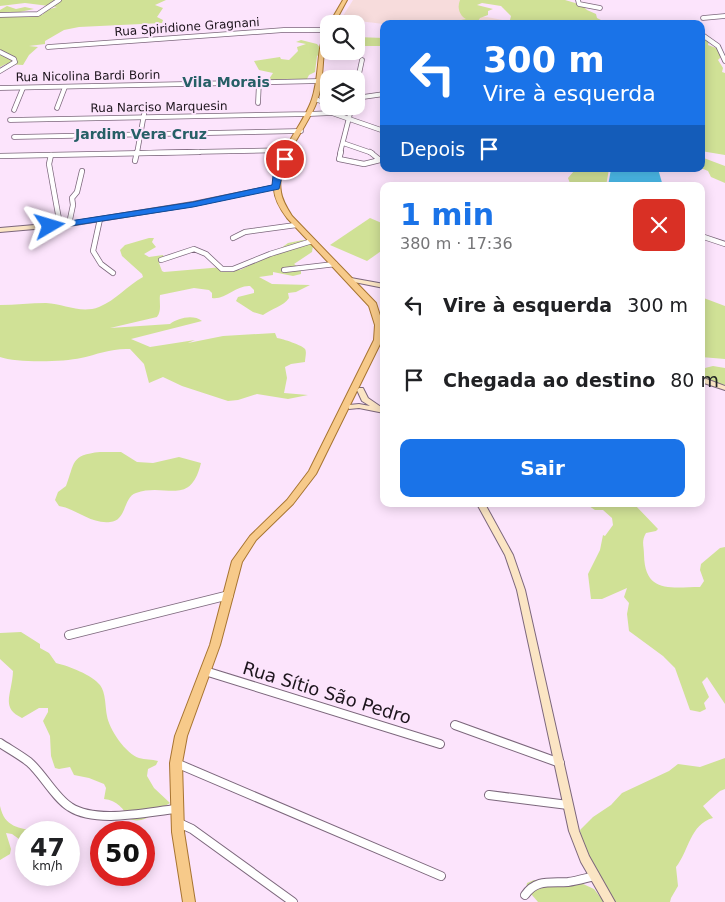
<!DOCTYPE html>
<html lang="pt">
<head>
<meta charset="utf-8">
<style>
	:root { --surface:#fff; --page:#f2f2f2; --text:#202124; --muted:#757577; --accent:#1a73e8 }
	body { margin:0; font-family:"DejaVu Sans",sans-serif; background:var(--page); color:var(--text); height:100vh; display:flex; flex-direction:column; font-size:19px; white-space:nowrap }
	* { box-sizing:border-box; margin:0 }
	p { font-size:16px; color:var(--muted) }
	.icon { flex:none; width:28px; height:28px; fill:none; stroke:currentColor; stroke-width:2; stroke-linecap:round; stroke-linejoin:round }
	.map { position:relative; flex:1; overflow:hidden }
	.sheet { position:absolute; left:380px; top:182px; width:325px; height:325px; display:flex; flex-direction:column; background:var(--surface); border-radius:10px; box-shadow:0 2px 12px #0003 }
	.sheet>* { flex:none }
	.top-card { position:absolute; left:380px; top:20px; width:325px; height:152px; border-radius:10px; box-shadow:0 2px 12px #0003; background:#1a73e8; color:#fff; overflow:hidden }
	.fabs { position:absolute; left:320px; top:15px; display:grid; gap:10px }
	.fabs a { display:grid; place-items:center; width:45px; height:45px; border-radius:10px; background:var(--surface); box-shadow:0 2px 12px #0003; font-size:25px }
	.speed { position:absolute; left:15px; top:821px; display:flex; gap:10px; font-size:25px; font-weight:700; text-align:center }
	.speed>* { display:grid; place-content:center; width:65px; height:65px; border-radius:50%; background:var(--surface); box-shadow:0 2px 12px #0003; line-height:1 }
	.speed small { font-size:12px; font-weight:400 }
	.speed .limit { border:8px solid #d22; background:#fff; color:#111 }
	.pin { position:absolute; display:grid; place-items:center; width:42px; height:42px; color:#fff; margin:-21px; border:2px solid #fff; border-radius:50%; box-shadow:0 1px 5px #0007 }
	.me { position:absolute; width:55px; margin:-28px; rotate:83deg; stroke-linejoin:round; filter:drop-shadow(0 0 4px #0008) }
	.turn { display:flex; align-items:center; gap:18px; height:105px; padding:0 20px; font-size:22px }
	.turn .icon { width:65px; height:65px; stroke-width:2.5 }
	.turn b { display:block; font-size:35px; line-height:42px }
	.then { display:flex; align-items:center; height:48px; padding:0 20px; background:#0003; gap:10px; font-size:19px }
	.round { display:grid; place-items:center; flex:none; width:52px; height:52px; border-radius:10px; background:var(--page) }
	.headline { display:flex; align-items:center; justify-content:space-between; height:85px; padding:0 20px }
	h1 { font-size:30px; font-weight:700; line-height:38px; color:var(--accent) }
	.button { display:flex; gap:10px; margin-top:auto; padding:10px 20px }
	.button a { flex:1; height:58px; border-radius:10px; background:var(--accent); color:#fff; font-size:20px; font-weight:700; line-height:58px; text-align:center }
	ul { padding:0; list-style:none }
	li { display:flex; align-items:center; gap:15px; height:75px; padding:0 20px }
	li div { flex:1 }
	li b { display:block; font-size:19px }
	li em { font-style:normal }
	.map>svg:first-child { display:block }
	.industrial { fill:#f7dcdc }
	.green { fill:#d0e196 }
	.water { fill:#4bbbeb }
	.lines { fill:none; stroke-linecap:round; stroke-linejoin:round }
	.street-far2-casing { stroke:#7c677c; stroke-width:5.5 }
	.street-far1-casing { stroke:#7c677c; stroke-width:6 }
	.street-casing { stroke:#7c677c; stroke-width:10 }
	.secondary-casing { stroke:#7c677c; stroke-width:2 }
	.primary-casing { stroke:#a77431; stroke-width:2 }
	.street-far2 { stroke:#fff; stroke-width:4 }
	.street-far1 { stroke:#fff; stroke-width:4.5 }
	.street { stroke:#fff; stroke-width:8 }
	.secondary { fill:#fbe5c4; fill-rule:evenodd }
	.primary { fill:#f7ca8a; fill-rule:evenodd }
	.route { fill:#1a73e8; stroke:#114b97 }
	.labels { text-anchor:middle; stroke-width:4; stroke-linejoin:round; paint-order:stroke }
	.far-street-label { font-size:12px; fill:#1d151d; stroke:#fce4fc }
	.far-neighbourhood-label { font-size:14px; font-weight:bold; fill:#265f66; stroke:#fce4fc }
	.near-street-label { font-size:18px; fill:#1d151d; stroke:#fce4fc }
</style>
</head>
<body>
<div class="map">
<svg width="725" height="902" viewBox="0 0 725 902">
	<rect width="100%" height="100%" fill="#fce4fc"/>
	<polygon class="industrial" points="353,0 461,0 463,17 487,17 523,24 384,24 341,19"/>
	<g class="green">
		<polygon points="0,0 166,0 155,5 163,8 157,17 163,20 162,23 79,27 64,30 45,41 45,44 29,46 38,47 29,55 23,65 6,64 0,67 0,10 7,6 16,9 25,7 34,9 15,13 42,15 47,10 57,7 25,3 0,6"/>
		<path d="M460 0H565L582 5 587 10 596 14 597 18 609 24H519L510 20 511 16 501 6 482 3 477 5 493 9 488 11V15L480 18 476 24 451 22 466 19C459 15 457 7 460 0Z"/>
		<polygon points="356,37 384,38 384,46 356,46"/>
		<polygon points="701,37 709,40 708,45 719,49 722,56 718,60 723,68 722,72 725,73 725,155 701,151"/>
		<polygon points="301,40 317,44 323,51 317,56 315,72 309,75 307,79 271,80 269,79 273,73 259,70 254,61 280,57 281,59 289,60 298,51 297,47 306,44 296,42"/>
		<polygon points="701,157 725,166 725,183 711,177 708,171 701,168"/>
		<polygon points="567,169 609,169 606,186 571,186 568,178 574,171"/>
		<polygon points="370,218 384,224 384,249 367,261 330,245"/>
		<path d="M149 238H154L152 242 156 247 144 254 149 257 163 255 164 257 159 263 162 271 164 272 223 267 240 270 273 254 288 243 303 240 313 246 312 252 294 264 301 269V274L293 276 273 272V275L259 277 272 284 310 285 296 292 288 293 289 298C284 306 271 309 263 315L253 312 236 301 238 297 254 293V290L250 286C236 285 226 300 212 298V293L209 290 194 288 160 295C159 303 162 310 157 317L110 328 170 324C178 318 193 314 202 321L131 339 150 347 195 340 188 343 223 336 275 333 277 338C283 339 302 345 305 349 307 352 305 358 305 362L291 364 285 367 287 378 284 393 308 395 288 399 257 394 238 400 228 401 182 386 163 377 149 383 144 364 130 349C112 348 98 354 81 358 63 362 17 363 0 357V305C15 305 31 303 46 303 64 304 81 314 99 307 116 300 127 286 143 277L142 274 122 256 120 250 125 245Z"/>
		<polygon points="701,297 725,306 725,359 701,357"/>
		<polygon points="713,366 725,368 725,385 714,383 701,375 701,369"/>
		<path d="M100 452H121L137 462 153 463 179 457 201 463C190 508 166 482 136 493 123 497 127 521 110 522 90 524 77 509 59 506L55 500 58 492 66 486C75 463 70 455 100 452Z"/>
		<path d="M586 504 635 505 658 529 656 531 646 533C641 542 644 545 644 555 645 594 671 587 700 587L704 581 700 570 701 564 720 548 725 547V704L707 677 702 682 709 697 704 703 706 709 700 712 690 710 675 668 663 656 629 631 627 614 629 603 624 597 627 588 602 599H591L588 574 600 550 603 535 605 536 613 525 612 518 603 510H595Z"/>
		<path d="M21 632 40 644V648L49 653 56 663C69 666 92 675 100 685 106 693 105 706 107 716 109 729 126 754 139 758 145 760 152 759 158 761L156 765 148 769 147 776 154 788 170 803C157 810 146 825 129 819 124 809 117 800 104 799L106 788 104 784 89 778 74 775 70 767 59 769 55 768 51 756 50 736 43 721 48 712V708H39L22 718C0 708 12 695 13 671L0 659V633Z"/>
		<path d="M725 758V789L720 791 703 806 713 818C690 824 689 851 676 867L678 886 671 898 670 902H613L581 841 580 830 593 817 611 805 622 793 669 771 678 764 700 767Z"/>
		<path d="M0 806C5 828 18 827 38 832H26V844L12 834 6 833 11 849 10 854 0 860Z"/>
		<polygon points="534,880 581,883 594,889 604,902 538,902 526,888 527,883"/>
	</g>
	<polygon class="water" points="611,169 658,169 663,186 608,186"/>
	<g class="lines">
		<defs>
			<g id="street-far2">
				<polyline points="578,0 579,4 600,8"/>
				<polyline points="0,15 38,14 59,0"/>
				<polyline points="703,18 725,16"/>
				<polyline points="701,34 718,46 725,61"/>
				<polyline points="48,47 284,30 327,30"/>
				<polyline points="0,52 14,59 15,62 0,71"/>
				<polyline points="0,88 320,81"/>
				<polyline points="356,88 362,60"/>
				<polyline points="356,98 384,94"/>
				<polyline points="315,99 329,104"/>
				<polyline points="258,103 259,82"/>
				<polyline points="57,108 65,87"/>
				<polyline points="14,110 23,88"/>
				<polyline points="10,120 309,114 332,113 384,131"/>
				<polyline points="14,137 301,131"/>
				<polyline points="343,143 372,153"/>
				<polyline points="137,153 145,109"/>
				<polyline points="138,153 290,150"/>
				<polyline points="340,153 352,106"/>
			</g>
			<g id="street-far1">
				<polyline points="341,152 339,159 364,164 380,160 370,152"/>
				<polyline points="51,155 49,164 60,225"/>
				<polyline points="0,156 199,152"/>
				<polyline points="135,161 137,152"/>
				<polyline points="100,219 93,251 101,264 113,273"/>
				<polyline points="69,224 73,205 72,198 77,192 82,171"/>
				<polyline points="701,236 725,244"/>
				<polyline points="233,238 245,232 296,225"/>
				<polyline points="161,260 194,249 206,254 222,269 233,269 270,254 312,241"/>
				<polyline points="284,270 335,264"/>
			</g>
			<g id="street">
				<polyline points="69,635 229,595"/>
				<polyline points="205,671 440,744"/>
				<polyline points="455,725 560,763"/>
				<path d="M0 743C9 749 20 755 29 762 43 774 55 798 70 807 96 824 147 812 176 809"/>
				<polyline points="176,763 441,876"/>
				<polyline points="489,795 568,805"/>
				<polyline points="179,823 192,829 293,902"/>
				<path d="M525 895C536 879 550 883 568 882 577 881 586 878 595 876"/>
			</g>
			<g id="secondary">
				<polygon points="276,185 279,187 278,188 193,206 69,226 0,232 0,228 69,222 193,202"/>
				<polygon points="351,278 384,284 384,288 349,281 348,280"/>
				<polygon points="701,377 725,386 725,390 701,382"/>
				<polygon points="359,388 363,388 368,398 384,409 384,413 359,408 349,409 348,407 349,405 359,404 370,406 362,401 357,390"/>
				<polygon points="477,504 485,504 513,555 525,590 579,831 589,856 615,902 604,902 581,862 569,831 517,590 505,555"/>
			</g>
			<g id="primary">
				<polygon points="343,0 347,0 334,24 329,24"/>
				<path d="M329 26C329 35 326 43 324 52 322 68 323 85 317 101 308 128 275 162 281 192 282 200 287 208 292 216L376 303 383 325 382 340 316 474 293 504 256 540 242 562 220 645 187 736 182 763 184 832 195 902H183L172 832 170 763 175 736 210 645 232 561 250 536 287 500 309 471 374 340 375 325 369 306 287 218C281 210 275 201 274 190 269 161 303 127 312 99 320 75 316 50 326 27Z"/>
			</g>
		</defs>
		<use href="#street-far2" class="street-far2-casing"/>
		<use href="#street-far1" class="street-far1-casing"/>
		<use href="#street" class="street-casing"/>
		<use href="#secondary" class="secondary-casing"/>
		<use href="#primary" class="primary-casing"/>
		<use href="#street-far2" class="street-far2"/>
		<use href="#street-far1" class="street-far1"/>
		<use href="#street" class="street"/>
		<use href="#secondary" class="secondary"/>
		<use href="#primary" class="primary"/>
	</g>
	<polygon class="route" points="282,157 289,159 282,176 279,189 193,207 50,229 45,226 50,224 193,202 272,185 273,176"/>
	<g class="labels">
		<g class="far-street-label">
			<text transform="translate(187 27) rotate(-4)" y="4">Rua Spiridione Gragnani</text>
			<text transform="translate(88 76) rotate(-1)" y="4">Rua Nicolina Bardi Borin</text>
			<text transform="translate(159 107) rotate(-1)" y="4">Rua Narciso Marquesin</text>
		</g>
		<g class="far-neighbourhood-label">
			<text x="226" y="87">Vila Morais</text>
			<text x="141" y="139">Jardim Vera Cruz</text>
		</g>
		<g class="near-street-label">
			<text transform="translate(327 693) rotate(17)" y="6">Rua Sítio São Pedro</text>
		</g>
	</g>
</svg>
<div class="fabs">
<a><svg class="icon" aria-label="search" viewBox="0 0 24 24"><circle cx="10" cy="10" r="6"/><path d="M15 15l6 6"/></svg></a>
<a><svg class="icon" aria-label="layers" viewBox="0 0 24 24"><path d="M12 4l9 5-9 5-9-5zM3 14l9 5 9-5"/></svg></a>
</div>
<div class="speed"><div>47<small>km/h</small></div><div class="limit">50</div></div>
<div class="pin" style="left:285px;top:159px;background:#d93025"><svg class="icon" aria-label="arrive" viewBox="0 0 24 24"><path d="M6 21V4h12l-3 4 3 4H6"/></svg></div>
<svg class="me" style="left:50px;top:226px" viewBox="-20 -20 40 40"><path d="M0-17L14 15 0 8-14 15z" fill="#1a73e8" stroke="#fff" stroke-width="4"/></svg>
<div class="top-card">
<div class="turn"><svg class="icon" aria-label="left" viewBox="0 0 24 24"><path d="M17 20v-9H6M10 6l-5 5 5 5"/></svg><div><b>300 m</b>Vire à esquerda</div></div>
<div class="then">Depois<svg class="icon" aria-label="arrive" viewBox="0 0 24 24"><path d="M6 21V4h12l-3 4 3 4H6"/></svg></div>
</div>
<section class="sheet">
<div class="headline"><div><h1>1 min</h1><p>380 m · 17:36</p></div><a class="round" style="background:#d93025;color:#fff"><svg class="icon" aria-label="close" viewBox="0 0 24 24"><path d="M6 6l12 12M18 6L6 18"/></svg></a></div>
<ul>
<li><svg class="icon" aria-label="left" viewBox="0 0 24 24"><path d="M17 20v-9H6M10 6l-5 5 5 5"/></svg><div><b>Vire à esquerda</b></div><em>300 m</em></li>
<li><svg class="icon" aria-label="arrive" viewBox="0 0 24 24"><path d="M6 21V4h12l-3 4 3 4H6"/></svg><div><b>Chegada ao destino</b></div><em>80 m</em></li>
</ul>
<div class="button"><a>Sair</a></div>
</section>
</div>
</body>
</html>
